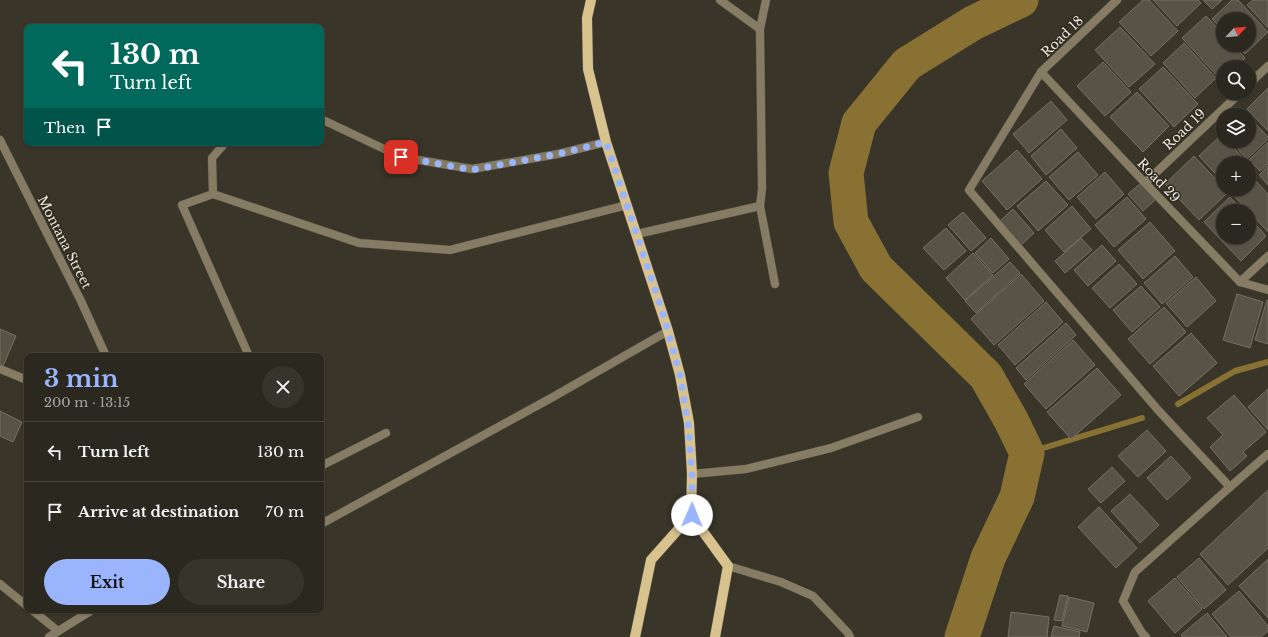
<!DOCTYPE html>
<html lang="en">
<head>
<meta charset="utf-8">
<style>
	:root { --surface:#2b281f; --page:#37342c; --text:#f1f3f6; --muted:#a6a6a4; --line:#47443d; --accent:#9ab5fd }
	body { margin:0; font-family:"Libre Baskerville",serif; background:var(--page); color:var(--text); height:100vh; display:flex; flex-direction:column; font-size:15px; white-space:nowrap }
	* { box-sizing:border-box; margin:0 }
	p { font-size:13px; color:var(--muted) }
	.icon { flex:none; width:22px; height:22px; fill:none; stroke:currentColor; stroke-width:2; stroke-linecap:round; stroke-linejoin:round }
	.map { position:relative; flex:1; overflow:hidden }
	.drawer { position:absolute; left:24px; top:353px; width:300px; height:260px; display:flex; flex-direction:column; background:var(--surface); border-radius:8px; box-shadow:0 1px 3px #0004,0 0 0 1px var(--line) }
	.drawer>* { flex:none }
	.guide { position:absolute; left:24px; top:24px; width:300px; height:122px; border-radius:8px; box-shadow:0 1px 3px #0004,0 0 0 1px var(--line); background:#00695c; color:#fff; overflow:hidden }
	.needle { width:26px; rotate:64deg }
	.controls { position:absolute; left:1216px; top:12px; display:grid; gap:8px }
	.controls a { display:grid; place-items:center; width:40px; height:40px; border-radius:50%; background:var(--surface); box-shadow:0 1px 3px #0004,0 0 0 1px var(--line); font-size:20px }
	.pin { position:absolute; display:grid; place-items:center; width:34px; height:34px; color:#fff; margin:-17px; border-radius:8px; box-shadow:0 2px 6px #0006 }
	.me { position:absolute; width:44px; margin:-22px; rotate:1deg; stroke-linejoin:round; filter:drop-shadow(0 0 3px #0008) }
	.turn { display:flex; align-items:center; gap:14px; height:84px; padding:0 20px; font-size:18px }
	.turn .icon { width:52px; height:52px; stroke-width:2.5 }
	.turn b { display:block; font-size:28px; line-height:34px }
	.then { display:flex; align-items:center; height:38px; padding:0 20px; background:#0003; gap:8px; font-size:15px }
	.round { display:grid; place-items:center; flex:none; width:42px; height:42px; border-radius:21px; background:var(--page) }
	.head { display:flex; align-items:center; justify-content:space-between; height:68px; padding:0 20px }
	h1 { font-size:24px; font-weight:700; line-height:30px; color:var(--accent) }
	.button { display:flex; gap:8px; margin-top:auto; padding:8px 20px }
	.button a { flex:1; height:46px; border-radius:24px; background:var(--accent); color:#111; font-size:16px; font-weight:700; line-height:46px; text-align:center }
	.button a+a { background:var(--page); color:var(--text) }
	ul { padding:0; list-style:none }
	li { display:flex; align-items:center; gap:12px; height:60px; padding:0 20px; border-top:1px solid var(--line) }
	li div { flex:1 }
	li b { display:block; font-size:15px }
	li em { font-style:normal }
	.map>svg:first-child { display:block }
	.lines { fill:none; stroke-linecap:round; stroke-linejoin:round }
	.stream { stroke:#887133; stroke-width:6 }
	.river { stroke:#887133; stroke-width:35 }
	.building { fill:#585347; stroke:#767063 }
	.lane-casing { stroke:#555146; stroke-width:9 }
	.street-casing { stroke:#555146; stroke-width:9 }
	.primary-casing { stroke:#555146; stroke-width:11 }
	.lane { stroke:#867c63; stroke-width:8 }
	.street { stroke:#867c63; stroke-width:8 }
	.primary { stroke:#d8c28d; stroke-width:10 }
	.route { stroke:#9ab5fd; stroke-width:7; stroke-dasharray:0 12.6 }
	.labels { text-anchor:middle; stroke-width:3; stroke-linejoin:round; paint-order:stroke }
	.street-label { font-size:13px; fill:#eae7df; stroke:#2f2b1f }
</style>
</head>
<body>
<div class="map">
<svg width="1268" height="637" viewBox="0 0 1268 637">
	<rect width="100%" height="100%" fill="#393529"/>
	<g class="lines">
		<g class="stream">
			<polyline points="1178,404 1235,371 1268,362"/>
			<polyline points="1027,453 1142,418"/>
		</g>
		<polyline class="river" points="962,637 988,558 1017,497 1027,453 1011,420 986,376 876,268 851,222 846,173 859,123 907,64 973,23 1021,0"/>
	</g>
	<g class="building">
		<polygon points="1143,0 1149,0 1178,31 1151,56 1119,22"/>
		<polygon points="1153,0 1198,0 1201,3 1177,26"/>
		<polygon points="1203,0 1222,0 1212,9"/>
		<polygon points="1232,0 1238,0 1268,32 1245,54 1237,45 1249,45 1249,19 1223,19 1223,30 1212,19"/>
		<polygon points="1253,0 1268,0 1268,28 1247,5"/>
		<polygon points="1206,16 1223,34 1223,45 1233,45 1245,58 1236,67 1223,67 1222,81 1182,38"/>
		<polygon points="1120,27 1155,64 1129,87 1095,50"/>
		<polygon points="1184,43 1216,78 1195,98 1163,63"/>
		<polygon points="1103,62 1131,92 1105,116 1077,86"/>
		<polygon points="1163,67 1198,104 1174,127 1139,89"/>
		<polygon points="1268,88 1268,131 1247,109"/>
		<polygon points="1137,92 1169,126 1143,152 1110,117"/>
		<polygon points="1051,101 1067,120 1029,153 1013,134"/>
		<polygon points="1249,117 1268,137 1268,139 1247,159 1230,141 1249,141"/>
		<polygon points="1061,129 1077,148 1046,175 1031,156"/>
		<polygon points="1221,135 1223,137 1223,141 1227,141 1248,163 1223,163 1223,182 1199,156"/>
		<polygon points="1268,142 1268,164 1260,171 1249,160"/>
		<polygon points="1017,150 1042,179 1007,210 982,181"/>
		<polygon points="1078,152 1098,175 1069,200 1049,177"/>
		<polygon points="1194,156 1223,187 1223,189 1225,189 1228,192 1199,220 1165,184"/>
		<polygon points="1268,166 1268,185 1259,175"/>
		<polygon points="1105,172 1124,194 1096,219 1077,197"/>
		<polygon points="1252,177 1268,194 1268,232 1233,195 1239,189 1249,189 1249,180"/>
		<polygon points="1046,181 1068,205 1038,231 1017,206"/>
		<polygon points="1141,183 1155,200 1143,211 1128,194"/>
		<polygon points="1127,197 1146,219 1114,247 1095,225"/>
		<polygon points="1230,197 1243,211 1223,211 1223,237 1249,237 1249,217 1266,236 1241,261 1204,222"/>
		<polygon points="1072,206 1091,229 1064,252 1045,230"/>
		<polygon points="1013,209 1034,233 1021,245 1000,221"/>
		<polygon points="963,212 986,238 971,251 948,225"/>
		<polygon points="1150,222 1175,251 1143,279 1118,250"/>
		<polygon points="946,228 966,251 944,270 923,248"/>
		<polygon points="991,238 1009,259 993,273 975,253"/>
		<polygon points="1081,238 1092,250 1065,273 1055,261"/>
		<polygon points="1102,245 1116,261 1088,286 1074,270"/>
		<polygon points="973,253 993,275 965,300 946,278"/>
		<polygon points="1175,256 1193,277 1162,304 1144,283"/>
		<polygon points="1010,262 1020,273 976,313 965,301"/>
		<polygon points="1119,264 1137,284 1110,308 1092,288"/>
		<polygon points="1021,274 1044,301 994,345 971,319"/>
		<polygon points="1196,277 1216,301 1187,327 1166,303"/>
		<polygon points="1141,286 1160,307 1132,332 1113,310"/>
		<polygon points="1237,294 1263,302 1250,348 1223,340"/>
		<polygon points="1267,300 1268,300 1268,344 1255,340"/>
		<polygon points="1046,302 1063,322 1015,365 998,345"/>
		<polygon points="1164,307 1186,332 1150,364 1128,339"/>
		<polygon points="1066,323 1076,335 1026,380 1016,368"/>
		<polygon points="0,329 16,336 3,366 0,365"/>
		<polygon points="1191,333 1217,363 1179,396 1153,366"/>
		<polygon points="1073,340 1095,365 1046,409 1024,384"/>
		<polygon points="1097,368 1121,395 1071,439 1047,412"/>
		<polygon points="1268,389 1268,430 1248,407"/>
		<polygon points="1234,395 1266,432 1243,452 1247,456 1230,471 1210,447 1223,435 1207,418"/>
		<polygon points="0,411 22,422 13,442 0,436"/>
		<polygon points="1147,430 1166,451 1138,477 1118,456"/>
		<polygon points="1171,456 1191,478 1167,500 1147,478"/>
		<polygon points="1112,467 1125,481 1101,503 1088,489"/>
		<polygon points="1268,490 1268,548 1228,585 1200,554"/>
		<polygon points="1130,494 1159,525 1140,543 1111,511"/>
		<polygon points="1099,507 1137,548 1116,568 1078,527"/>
		<polygon points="1199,558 1226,590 1204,609 1177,577"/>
		<polygon points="1268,559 1268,618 1239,586"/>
		<polygon points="1175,578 1202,609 1175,633 1148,601"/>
		<polygon points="1239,591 1268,626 1268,631 1261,637 1231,637 1212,614"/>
		<polygon points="1060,595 1068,596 1062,621 1054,620"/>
		<polygon points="1069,597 1094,603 1087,632 1062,626"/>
		<polygon points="1011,612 1049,617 1047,637 1008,637"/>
		<polygon points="1207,613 1227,637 1183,637 1181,635"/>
		<polygon points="1054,626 1080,632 1079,637 1051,637"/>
	</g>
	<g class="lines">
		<defs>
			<polyline id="lane" points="728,566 781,582 813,596 848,633 850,637"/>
			<g id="street">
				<polyline points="720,0 760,29"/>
				<polyline points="766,0 760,29 762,189 760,206 775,284"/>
				<polyline points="1117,0 1041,72 969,190 1158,410 1230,487"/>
				<polyline points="1041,72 1145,183 1240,282 1268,290"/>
				<polyline points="1249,84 1268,66"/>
				<polyline points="321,119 401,157 472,169 558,154 606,142"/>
				<polyline points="0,140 81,301 106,356"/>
				<polyline points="1145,183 1240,93"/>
				<polyline points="213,194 212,158 225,143"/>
				<polyline points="637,234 760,206"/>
				<polyline points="1240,282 1268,256"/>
				<polyline points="249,356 182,205 213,194 359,243 450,250 627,205"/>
				<polyline points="0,369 27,380"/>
				<polyline points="321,466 386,433"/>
				<polyline points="692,474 746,469 831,448 918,417"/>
				<polyline points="321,524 553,397 668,331"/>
				<polyline points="0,584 27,606"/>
				<polyline points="32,610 58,631"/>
				<polyline points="49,637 92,610"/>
				<polyline points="1146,637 1142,633 1123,601 1135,572 1230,487 1268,454"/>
			</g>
			<g id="primary">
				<polyline points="591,0 587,18 588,69 606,142 668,331 680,375 689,423 692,474 691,515 728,566 715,637"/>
				<polyline points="635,637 651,560 691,515"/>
			</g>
		</defs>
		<use href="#lane" class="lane-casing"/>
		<use href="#street" class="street-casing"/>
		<use href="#primary" class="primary-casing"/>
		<use href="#lane" class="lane"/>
		<use href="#street" class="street"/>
		<use href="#primary" class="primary"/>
	</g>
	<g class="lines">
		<polyline class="route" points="401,157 472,170 558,154 606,142 664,317 680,375 688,423 692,474 692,515"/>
	</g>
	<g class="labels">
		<g class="street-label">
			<text transform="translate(1062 36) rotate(-44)" y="5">Road 18</text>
			<text transform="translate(1184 129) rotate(-44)" y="5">Road 19</text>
			<text transform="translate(1159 180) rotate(46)" y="5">Road 29</text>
			<text transform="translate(65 242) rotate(63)" y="5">Montana Street</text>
		</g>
	</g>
</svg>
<div class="controls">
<a><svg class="needle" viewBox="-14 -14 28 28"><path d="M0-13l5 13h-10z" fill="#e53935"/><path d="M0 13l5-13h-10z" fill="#a6a6a4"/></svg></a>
<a><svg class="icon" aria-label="search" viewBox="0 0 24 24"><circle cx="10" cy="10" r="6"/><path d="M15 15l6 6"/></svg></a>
<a><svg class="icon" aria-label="layers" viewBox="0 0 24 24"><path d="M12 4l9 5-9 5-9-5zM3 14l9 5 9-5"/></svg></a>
<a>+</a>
<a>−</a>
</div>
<div class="pin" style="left:401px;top:157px;background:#d93025"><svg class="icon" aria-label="arrive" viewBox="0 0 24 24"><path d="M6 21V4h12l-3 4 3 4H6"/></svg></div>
<svg class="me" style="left:692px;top:515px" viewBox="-20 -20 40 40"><circle r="19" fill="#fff"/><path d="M0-13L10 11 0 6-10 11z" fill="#9ab5fd"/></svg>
<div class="guide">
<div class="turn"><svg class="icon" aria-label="left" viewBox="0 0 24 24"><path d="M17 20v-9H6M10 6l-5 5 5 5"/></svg><div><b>130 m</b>Turn left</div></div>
<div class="then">Then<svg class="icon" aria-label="arrive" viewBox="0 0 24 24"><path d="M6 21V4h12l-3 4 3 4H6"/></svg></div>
</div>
<section class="drawer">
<div class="head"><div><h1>3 min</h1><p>200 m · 13:15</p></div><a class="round"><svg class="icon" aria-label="close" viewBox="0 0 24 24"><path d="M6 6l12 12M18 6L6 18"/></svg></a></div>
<ul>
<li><svg class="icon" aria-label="left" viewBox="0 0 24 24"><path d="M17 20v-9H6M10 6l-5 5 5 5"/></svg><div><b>Turn left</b></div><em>130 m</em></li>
<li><svg class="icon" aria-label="arrive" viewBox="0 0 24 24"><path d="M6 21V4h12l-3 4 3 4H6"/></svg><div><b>Arrive at destination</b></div><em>70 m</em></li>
</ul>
<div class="button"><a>Exit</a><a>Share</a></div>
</section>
</div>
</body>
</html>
